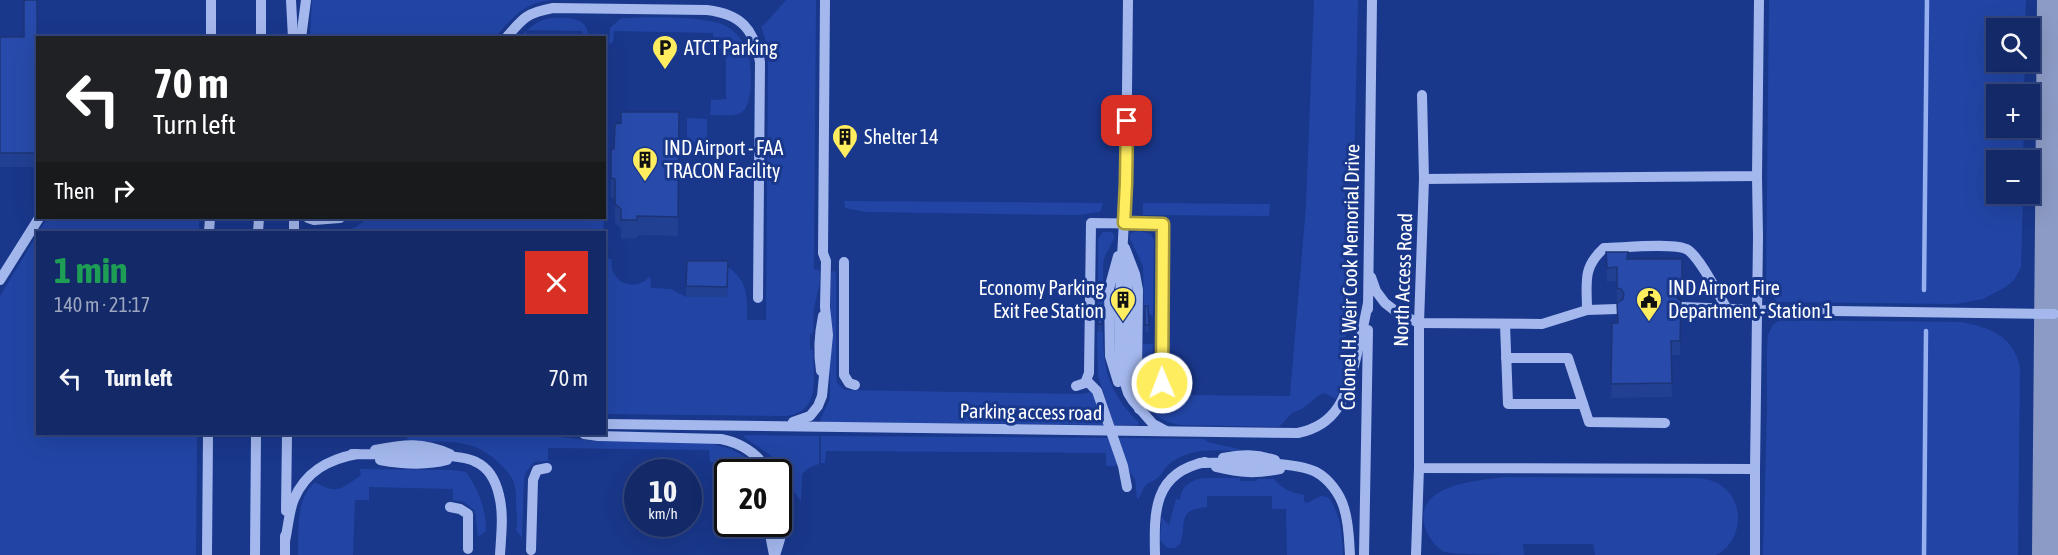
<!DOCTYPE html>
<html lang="en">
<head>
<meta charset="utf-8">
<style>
	:root { --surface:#132968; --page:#1c316e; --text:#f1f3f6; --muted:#9da6c0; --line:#32457c }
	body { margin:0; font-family:"Asap Condensed",sans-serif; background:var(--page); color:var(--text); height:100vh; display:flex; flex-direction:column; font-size:22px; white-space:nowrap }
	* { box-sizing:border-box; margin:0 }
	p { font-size:20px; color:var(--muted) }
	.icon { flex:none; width:33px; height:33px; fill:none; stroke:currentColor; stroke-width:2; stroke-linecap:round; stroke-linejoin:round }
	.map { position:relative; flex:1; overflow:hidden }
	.side { position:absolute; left:36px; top:231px; width:570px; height:204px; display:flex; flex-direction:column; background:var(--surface); border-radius:0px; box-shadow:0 6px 24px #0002,0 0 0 2px var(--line) }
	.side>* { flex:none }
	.top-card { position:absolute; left:36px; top:36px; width:570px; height:183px; border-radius:0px; box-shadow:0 6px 24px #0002,0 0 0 2px var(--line); background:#202124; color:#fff; overflow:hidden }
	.fabs { position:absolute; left:1986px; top:18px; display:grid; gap:12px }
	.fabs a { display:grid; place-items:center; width:54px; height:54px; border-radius:0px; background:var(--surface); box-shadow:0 6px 24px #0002,0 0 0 2px var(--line); font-size:30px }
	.speed { position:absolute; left:624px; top:459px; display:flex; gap:12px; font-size:30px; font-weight:700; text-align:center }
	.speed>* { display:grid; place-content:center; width:78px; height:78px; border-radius:50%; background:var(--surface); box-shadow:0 6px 24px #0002,0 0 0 2px var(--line); line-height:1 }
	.speed small { font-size:15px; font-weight:400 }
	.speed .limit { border:3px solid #111; border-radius:9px; background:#fff; color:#111 }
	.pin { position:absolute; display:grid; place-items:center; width:51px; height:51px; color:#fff; margin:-26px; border-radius:12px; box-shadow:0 3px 9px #0006 }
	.me { position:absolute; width:66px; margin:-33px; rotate:359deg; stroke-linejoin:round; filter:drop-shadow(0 0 4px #0008) }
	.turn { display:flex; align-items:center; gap:21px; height:126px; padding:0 18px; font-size:27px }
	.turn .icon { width:78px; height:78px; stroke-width:2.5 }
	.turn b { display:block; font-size:42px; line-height:51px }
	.then { display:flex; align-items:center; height:57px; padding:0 18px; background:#0003; gap:12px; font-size:22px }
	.round { display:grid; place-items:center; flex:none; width:63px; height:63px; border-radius:0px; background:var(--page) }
	.head { display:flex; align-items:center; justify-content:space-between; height:102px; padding:0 18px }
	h1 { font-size:36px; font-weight:700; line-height:45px; color:#1e9e55 }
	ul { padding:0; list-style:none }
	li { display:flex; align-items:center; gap:18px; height:90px; padding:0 18px }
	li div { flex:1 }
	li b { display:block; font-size:22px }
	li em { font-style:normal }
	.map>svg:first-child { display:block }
	.green { fill:#2245a5 }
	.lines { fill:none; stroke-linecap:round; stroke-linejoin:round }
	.stream { stroke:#96b0f0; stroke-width:4.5 }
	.taxiway { stroke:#8c9bc5; stroke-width:40 }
	.minor { stroke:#a4b8ee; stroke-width:10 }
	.wall { fill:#224092 }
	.shaded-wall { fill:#1c3477 }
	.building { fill:#284aaa; stroke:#1c3477; stroke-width:1.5 }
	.route-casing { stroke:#a69a3e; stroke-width:15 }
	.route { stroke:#ffed60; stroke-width:10 }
	.labels { text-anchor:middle; stroke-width:6; stroke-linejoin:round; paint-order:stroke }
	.poi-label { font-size:20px; fill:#fff; stroke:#19378b; text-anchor:start }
	.street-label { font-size:20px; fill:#fff; stroke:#19378b }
</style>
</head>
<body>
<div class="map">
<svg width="2058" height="555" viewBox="0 0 2058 555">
	<rect width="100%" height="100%" fill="#19378b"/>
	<g class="green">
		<path d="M312 0H553C524 2 514 17 495 37H310Z"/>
		<path d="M786 0H816L814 269 819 270C822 284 816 295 814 309 813 317 814 325 813 333L810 334V350H813C813 378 822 411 786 416L605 414V258L612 259C608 282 635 294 650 276L651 288 671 289 686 297H727L728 272 724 265C747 277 748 296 747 320H766L768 60 767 45 761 26 764 25Z"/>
		<path d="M1314 0H1358L1354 173 1343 384 1336 399 1324 393 1321 394 1302 409 1292 413 1279 427 1180 425C1135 417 1143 379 1143 344H1153C1153 359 1147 386 1162 395L1290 396 1306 206Z"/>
		<polygon points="1769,0 2026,0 2025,28 1996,28 1996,62 2025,62 2024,94 1996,94 1996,128 2024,128 2023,160 1996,160 1996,194 2023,194 2021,267 2014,280 2006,287 1983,299 1956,304 1777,302 1766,288"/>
		<path d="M549 18C565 18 588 15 588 37H583L582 31 527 30 526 37H520C529 28 536 21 549 18Z"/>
		<path d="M620 19C641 16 710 16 726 26 735 31 743 41 747 50 752 63 754 104 742 112 734 117 720 115 710 115L711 100 726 99V49L713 48V33L614 31 613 42 609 44 610 28Z"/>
		<polygon points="687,118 707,119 707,155 687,155"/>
		<polygon points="844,201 1103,203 1100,212 1077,215 866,212 845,208"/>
		<polygon points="1143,203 1270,204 1269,216 1143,215"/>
		<polygon points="48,218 199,218 199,232 38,232"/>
		<polygon points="368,218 604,218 603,232 340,232 356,227"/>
		<polygon points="1139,231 1151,234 1154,240 1153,315 1144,313 1143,266 1129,237 1131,233"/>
		<polygon points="1103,232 1112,232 1115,237 1105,256 1103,264 1104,312 1098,312 1098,239"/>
		<polygon points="38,233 38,434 197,434 196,555 0,555 0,296"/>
		<polygon points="834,270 836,273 836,377 837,383 845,390 1082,394 1091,392 1094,394 1104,425 822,422 820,420 830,399 831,273"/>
		<path d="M1780 320 1962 322C1991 328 2013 336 2020 367L2018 555H1763L1767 409V350L1768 335 1773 325Z"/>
		<path d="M1097 332H1103C1103 373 1110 393 1139 423L1137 425H1114L1098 376Z"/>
		<path d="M396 434H533L596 441 709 443 731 449 742 455 758 472H747L735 463 710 462 709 450 548 448V461L534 462 526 472 524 479 522 538 516 530C519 520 516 512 516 502 516 483 514 478 501 465 473 436 445 442 409 442L406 436Z"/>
		<polygon points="745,435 819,436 819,464 810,467 802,474 801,502 770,455 744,437"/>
		<polygon points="821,436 1109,438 1117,463 1115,466 1106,466 1106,453 826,451 825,463 821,463"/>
		<path d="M1118 438 1204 439 1208 442 1238 449 1240 451C1215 450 1187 447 1167 466 1164 469 1162 474 1159 477 1155 481 1150 481 1147 484 1141 489 1143 495 1137 499L1135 479 1127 468Z"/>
		<path d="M359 469 452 470 466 472C479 491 486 509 486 531L478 537 475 511 464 502 453 500V489L369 487V500H355L353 555H298C299 530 295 500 315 482 337 495 341 489 360 476L361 472Z"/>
		<path d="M1503 477 1686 478C1696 478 1706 478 1715 482 1746 496 1745 540 1716 555H1595L1593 544H1523L1524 555C1506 555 1459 555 1445 552 1436 548 1428 537 1425 527 1413 484 1477 481 1503 477Z"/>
		<path d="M1203 478H1240V481H1257V479H1274C1283 490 1290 492 1304 495V501L1307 503 1321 496 1328 497C1341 514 1342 534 1343 555H1287L1286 509H1272V496H1207V507C1175 510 1188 522 1180 544L1175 548H1167L1160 540 1162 517 1169 525 1176 499 1180 500C1181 487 1190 480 1203 478Z"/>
	</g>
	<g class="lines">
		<g class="stream">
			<polyline points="1924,290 1927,0"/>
			<polyline points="1924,555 1926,331"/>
		</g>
		<polyline class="taxiway" points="2052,555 2057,0"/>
		<g class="minor">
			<polyline points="291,0 293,38"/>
			<polyline points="1128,0 1126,183 1119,313 1120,368 1128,393 1133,401 1153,424 1166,431"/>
			<polyline points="211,38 211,0"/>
			<polyline points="261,38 261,0"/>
			<polyline points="301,38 306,0"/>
			<path d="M506 38C523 18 526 13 553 8L707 10C741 14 754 29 760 62L758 298"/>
			<polyline points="1422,95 1424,179"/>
			<polyline points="308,218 314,220 340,218"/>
			<polyline points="209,232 210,218"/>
			<polyline points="258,232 259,218"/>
			<polyline points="294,232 294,218"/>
			<polyline points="1125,248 1135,274 1138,290 1137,380 1139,409"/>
			<polyline points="844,262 844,375 849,383 855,385"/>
			<path d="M1126 269C1131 308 1125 348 1131 388"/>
			<polyline points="1371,277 1376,291 1385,303 1398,313 1419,323 1542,324 1587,310 1617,309"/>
			<polyline points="0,280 39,218"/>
			<polyline points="1682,307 1757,310 2054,314"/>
			<polyline points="1368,309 1372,0"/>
			<path d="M1587 310C1587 282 1582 268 1604 248 1621 248 1676 242 1688 250 1701 259 1718 294 1727 309"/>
			<polyline points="1505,324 1508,404 1583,404"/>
			<polyline points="1506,358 1568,358 1589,422 1665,423"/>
			<path d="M821 371C818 352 819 335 823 316"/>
			<polyline points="1087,381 1097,391 1123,466 1127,487"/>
			<polyline points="1118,382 1110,356 1109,289 1118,256"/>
			<polyline points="1076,386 1085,383 1089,373 1091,223 1163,224 1161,380 1164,386 1172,388"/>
			<polyline points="793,422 810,416 818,406 822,396 828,335 825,307 826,261 823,253 825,0"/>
			<path d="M604 424 1298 433C1337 425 1346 397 1355 362 1360 342 1364 323 1368 303"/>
			<path d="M584 434 598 436 721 439C741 443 758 454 769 472"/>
			<path d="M375 450C405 444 422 442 450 454"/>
			<path d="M352 454C378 455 456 451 476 462 489 468 496 482 499 495 504 514 501 536 500 555"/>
			<path d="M1223 458C1242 454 1256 454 1275 460"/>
			<path d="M380 460C402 464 425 466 447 460"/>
			<path d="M1200 463C1227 463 1294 460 1316 472 1329 479 1340 494 1344 508 1349 523 1349 540 1350 555"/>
			<path d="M1216 467C1241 473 1255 474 1280 469"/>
			<polyline points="1755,469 1758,237 1757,176"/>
			<polyline points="450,507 460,509 468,514 468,549"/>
			<polyline points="286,511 287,434"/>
			<polyline points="768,524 774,555"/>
			<path d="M285 541C288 528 289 511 294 499 306 471 329 459 357 454"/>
			<polyline points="531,550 533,480 537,470 547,468"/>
			<polyline points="207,555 208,434"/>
			<polyline points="255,555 256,434"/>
			<polyline points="285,555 285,536"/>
			<path d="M775 555C783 532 791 504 778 481"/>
			<path d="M1155 555C1154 512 1153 473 1205 462"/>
			<polyline points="1364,555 1368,330"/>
			<polyline points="1416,555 1419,468"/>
			<polyline points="1755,555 1755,469 1419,468 1419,323 1424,179 1757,176 1759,0"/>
		</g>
	</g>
	<g class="wall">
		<polygon points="0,37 38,39 38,167 0,167"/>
		<polygon points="679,112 678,236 637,235 637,238 621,239 621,228 615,223 615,198 611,197 611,178 621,123"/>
		<polygon points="1606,252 1628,259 1682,300 1680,300 1681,301 1680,355 1671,355 1672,397 1611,398 1612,323 1617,323 1619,302 1617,302 1617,281 1607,282"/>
		<polygon points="687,261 728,261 727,297 686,297"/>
		<rect x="1098" y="305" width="4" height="27"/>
		<polygon points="1145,306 1148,306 1149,332 1145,332"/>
	</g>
	<polygon class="shaded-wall" points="1682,259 1682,300 1676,303 1675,294"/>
	<g class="building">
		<polygon points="24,0 37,0 38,153 0,153 0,37 24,37"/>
		<polygon points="621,112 679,112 678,217 637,216 637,220 621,220 621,209 615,204 615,179 611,178 611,149 614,149 615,124 621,123"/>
		<polygon points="1606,252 1628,252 1627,259 1682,259 1682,286 1676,289 1675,294 1678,299 1681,301 1680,341 1671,341 1672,383 1611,384 1612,323 1618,323 1617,303 1623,299 1624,294 1621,289 1617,288 1617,267 1607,268"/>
		<polygon points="687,261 728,261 727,287 686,286"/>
		<rect x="1098" y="305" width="4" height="19"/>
		<polygon points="1145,306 1148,306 1149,325 1145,325"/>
	</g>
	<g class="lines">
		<defs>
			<polyline id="route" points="1127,121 1126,183 1124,223 1163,224 1162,383"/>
		</defs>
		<use href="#route" class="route-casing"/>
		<use href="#route" class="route"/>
	</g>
	<defs>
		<symbol id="parking-pin" viewBox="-11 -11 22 30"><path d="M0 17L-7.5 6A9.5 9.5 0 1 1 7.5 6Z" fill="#ffed60" stroke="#19378b"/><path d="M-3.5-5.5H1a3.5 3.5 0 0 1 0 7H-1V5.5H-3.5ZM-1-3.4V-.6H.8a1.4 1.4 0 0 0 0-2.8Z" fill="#111"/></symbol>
		<symbol id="building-pin" viewBox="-11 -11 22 30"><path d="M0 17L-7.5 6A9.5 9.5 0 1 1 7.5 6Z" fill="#ffed60" stroke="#19378b"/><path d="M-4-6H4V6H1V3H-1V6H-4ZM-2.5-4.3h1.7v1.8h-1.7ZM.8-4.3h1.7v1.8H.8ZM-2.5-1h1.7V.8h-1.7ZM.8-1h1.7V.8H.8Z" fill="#111"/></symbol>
		<symbol id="civic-pin" viewBox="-11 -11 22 30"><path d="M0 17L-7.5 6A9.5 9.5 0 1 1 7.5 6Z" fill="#ffed60" stroke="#19378b"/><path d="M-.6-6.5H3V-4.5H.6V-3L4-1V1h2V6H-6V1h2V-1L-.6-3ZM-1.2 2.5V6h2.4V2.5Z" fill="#111"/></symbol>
	</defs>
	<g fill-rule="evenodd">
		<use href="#parking-pin" x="650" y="33" width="30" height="40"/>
		<use href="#building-pin" x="830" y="122" width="30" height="40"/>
		<use href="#building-pin" x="630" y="145" width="30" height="40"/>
		<use href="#building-pin" x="1108" y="285" width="30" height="40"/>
		<use href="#civic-pin" x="1634" y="285" width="30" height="40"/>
	</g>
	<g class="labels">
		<g class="poi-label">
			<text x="684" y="55">ATCT Parking</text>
			<text x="864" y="144">Shelter 14</text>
			<text x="664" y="155">IND Airport - FAA<tspan x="664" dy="23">TRACON Facility</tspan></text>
			<text x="1104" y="295" text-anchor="end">Economy Parking<tspan x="1104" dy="23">Exit Fee Station</tspan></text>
			<text x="1668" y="295">IND Airport Fire<tspan x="1668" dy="23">Department - Station 1</tspan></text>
		</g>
		<g class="street-label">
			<text transform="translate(1350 277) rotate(-89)" y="7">Colonel H. Weir Cook Memorial Drive</text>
			<text transform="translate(1403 280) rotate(-88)" y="7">North Access Road</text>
			<text transform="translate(1031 412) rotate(1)" y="7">Parking access road</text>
		</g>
	</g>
</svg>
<div class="fabs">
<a><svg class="icon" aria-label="search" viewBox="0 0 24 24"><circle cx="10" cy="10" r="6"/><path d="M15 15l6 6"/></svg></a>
<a>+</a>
<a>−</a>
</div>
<div class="speed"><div>10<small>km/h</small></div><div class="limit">20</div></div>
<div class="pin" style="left:1127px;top:121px;background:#d93025"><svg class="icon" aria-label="arrive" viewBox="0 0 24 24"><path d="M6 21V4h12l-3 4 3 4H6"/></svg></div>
<svg class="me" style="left:1162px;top:383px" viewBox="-20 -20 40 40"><circle r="17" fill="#ffed60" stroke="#fff" stroke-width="3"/><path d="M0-11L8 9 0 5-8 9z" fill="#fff"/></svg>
<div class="top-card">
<div class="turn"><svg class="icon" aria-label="left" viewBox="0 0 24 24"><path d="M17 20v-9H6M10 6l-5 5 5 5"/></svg><div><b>70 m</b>Turn left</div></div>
<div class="then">Then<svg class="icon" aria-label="right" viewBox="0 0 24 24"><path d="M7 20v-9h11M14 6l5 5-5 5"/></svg></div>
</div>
<section class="side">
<div class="head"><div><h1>1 min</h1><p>140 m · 21:17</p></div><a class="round" style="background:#d93025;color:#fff"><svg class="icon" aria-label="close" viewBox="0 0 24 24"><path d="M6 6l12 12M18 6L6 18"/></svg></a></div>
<ul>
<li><svg class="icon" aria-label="left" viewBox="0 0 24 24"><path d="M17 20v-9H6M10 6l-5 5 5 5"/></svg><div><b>Turn left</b></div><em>70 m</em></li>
</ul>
</section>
</div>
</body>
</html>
